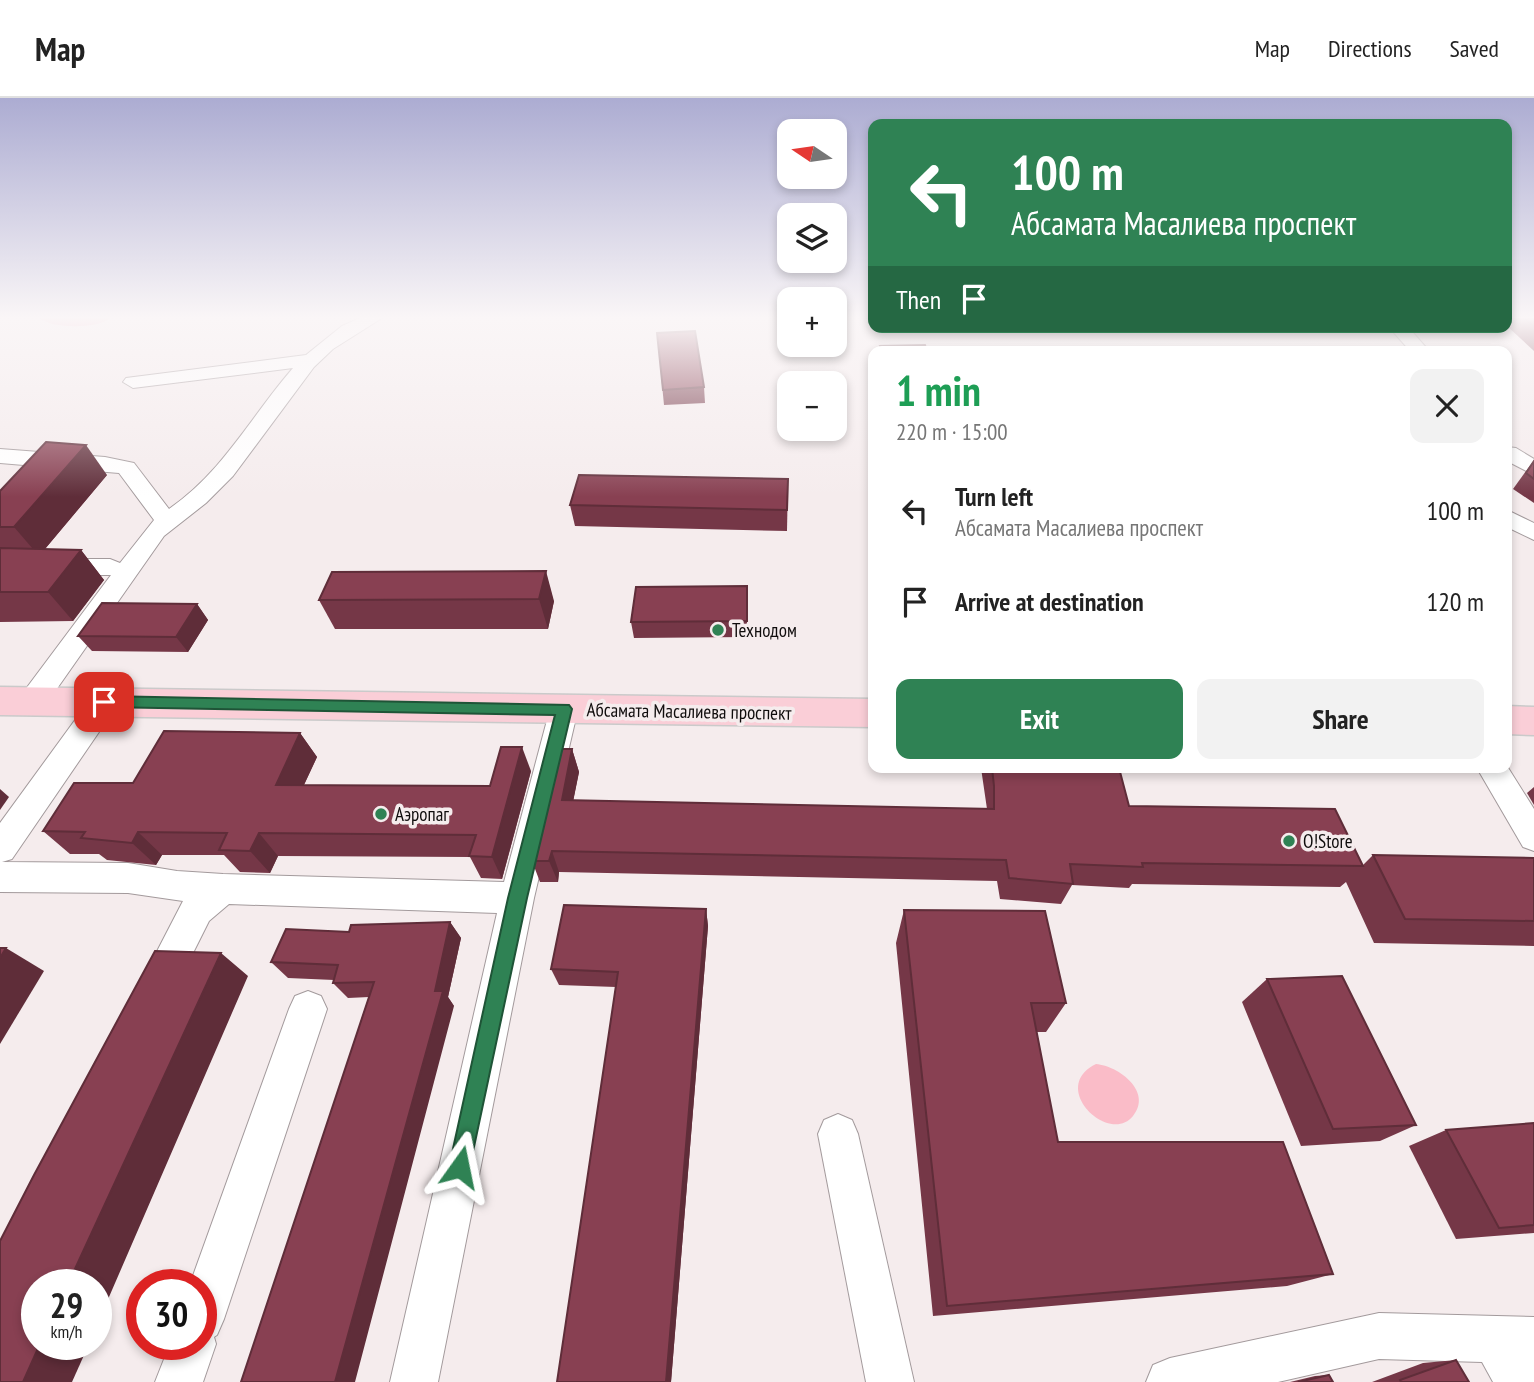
<!DOCTYPE html>
<html lang="en">
<head>
<meta charset="utf-8">
<style>
	:root { --surface:#fff; --page:#f2f2f2; --text:#222; --muted:#767676; --line:#e0e0e0; --accent:#2f8254 }
	body { margin:0; font-family:"PT Sans Narrow",sans-serif; background:var(--page); color:var(--text); height:100vh; display:flex; flex-direction:column; font-size:26px; white-space:nowrap }
	* { box-sizing:border-box; margin:0 }
	p { font-size:23px; color:var(--muted) }
	.icon { flex:none; width:38px; height:38px; fill:none; stroke:currentColor; stroke-width:2; stroke-linecap:round; stroke-linejoin:round }
	.map { position:relative; flex:1; overflow:hidden }
	.drawer { position:absolute; left:868px; top:248px; width:644px; height:427px; display:flex; flex-direction:column; background:var(--surface); border-radius:14px; box-shadow:0 4px 10px #0003 }
	.drawer>* { flex:none }
	.banner { position:absolute; left:868px; top:21px; width:644px; height:214px; border-radius:14px; box-shadow:0 4px 10px #0003; background:#2f8254; color:#fff; overflow:hidden }
	.needle { width:46px; rotate:283deg }
	.fabs { position:absolute; left:777px; top:21px; display:grid; gap:14px }
	.fabs a { display:grid; place-items:center; width:70px; height:70px; border-radius:14px; background:var(--surface); box-shadow:0 4px 10px #0003; font-size:35px }
	.speed { position:absolute; left:21px; top:1171px; display:flex; gap:14px; font-size:35px; font-weight:700; text-align:center }
	.speed>* { display:grid; place-content:center; width:91px; height:91px; border-radius:50%; background:var(--surface); box-shadow:0 4px 10px #0003; line-height:1 }
	.speed small { font-size:18px; font-weight:400 }
	.speed .limit { border:10px solid #d22; background:#fff; color:#111 }
	.pin { position:absolute; display:grid; place-items:center; width:60px; height:60px; color:#fff; margin:-30px; border-radius:14px; box-shadow:0 4px 10px #0006 }
	.me { position:absolute; width:77px; margin:-38px; rotate:12deg; stroke-linejoin:round; filter:drop-shadow(0 0 5px #0008) }
	.turn { display:flex; align-items:center; gap:24px; height:147px; padding:0 28px; font-size:32px }
	.turn .icon { width:91px; height:91px; stroke-width:2.5 }
	.turn b { display:block; font-size:49px; line-height:60px }
	.then { display:flex; align-items:center; height:66px; padding:0 28px; background:#0003; gap:14px; font-size:26px }
	.round { display:grid; place-items:center; flex:none; width:74px; height:74px; border-radius:14px; background:var(--page) }
	.summary { display:flex; align-items:center; justify-content:space-between; height:119px; padding:0 28px }
	h1 { font-size:42px; font-weight:600; line-height:52px; color:#1e9e55 }
	.button { display:flex; gap:14px; margin-top:auto; padding:14px 28px }
	.button a { flex:1; height:80px; border-radius:14px; background:var(--accent); color:#fff; font-size:28px; font-weight:600; line-height:80px; text-align:center }
	.button a+a { background:var(--page); color:var(--text) }
	ul { padding:0; list-style:none }
	li { display:flex; align-items:center; gap:21px; height:91px; padding:0 28px }
	li div { flex:1 }
	li b { display:block; font-size:26px }
	li em { font-style:normal }
	header { display:flex; align-items:center; gap:42px; box-sizing:border-box; height:98px; padding:0 35px; background:var(--surface); border-bottom:2px solid var(--line) }
	header strong { font-size:33px }
	nav { display:flex; gap:38px; margin-inline-start:auto; font-size:24px }
	.map>svg:first-child { display:block }
	.green { fill:#fabcc8 }
	.lines { fill:none; stroke-linecap:round; stroke-linejoin:round }
	.canal { fill:#f2a0b2; fill-rule:evenodd }
	.minor-casing { stroke:#a39a9c; stroke-width:2 }
	.primary-casing { stroke:#cacaca; stroke-width:3 }
	.minor { fill:#fff; fill-rule:evenodd }
	.primary { fill:#faced7; fill-rule:evenodd }
	.wall { fill:#753747 }
	.shaded-wall { fill:#5f2d39 }
	.building { fill:#884052; stroke:#5f2d39; stroke-width:2 }
	.route { fill:#2f8254; stroke:#1f5437; stroke-width:2 }
	.poi-dot { fill:#2f8254; stroke:#f5eced; stroke-width:2.5 }
	.labels { text-anchor:middle; stroke-width:7; stroke-linejoin:round; paint-order:stroke }
	.poi-label { font-size:19px; fill:#0f0c0c; stroke:#f5eced; text-anchor:start }
	.street-label { font-size:19px; fill:#0f0c0c; stroke:#f5eced }
</style>
</head>
<body>
<header>
<strong>Map</strong>
<nav><a>Map</a><a>Directions</a><a>Saved</a></nav>
</header>
<div class="map">
<svg width="1534" height="1284" viewBox="0 0 1534 1284">
	<rect width="100%" height="100%" fill="#f5eced"/>
	<path class="green" d="M1096 966C1119 968 1153 994 1133 1018 1109 1048 1048 989 1096 966Z"/>
	<g class="lines">
		<path class="canal" d="M40 220H110C100 231 50 231 40 220Z"/>
		<defs>
			<g id="minor">
				<path d="M360 220H382L333 251 314 269 233 378 206 405 164 438 42 612 32 615 22 612 18 604 22 596 111 477H0V461H110L120 465 154 422 119 375 0 365V351L105 359 134 365 169 411C223 374 252 317 293 270L133 290 123 284 126 280 306 257 342 228Z"/>
				<polygon points="1389,229 1408,229 1430,254 1411,254"/>
				<polygon points="1507,349 1516,350 1534,361 1534,377 1507,363"/>
				<polygon points="1507,412 1534,425 1534,442 1507,429"/>
				<polygon points="104,593 114,596 118,604 114,612 12,761 2,764 128,765 177,773 223,776 504,784 550,611 554,603 564,600 574,603 578,611 534,800 438,1284 390,1284 497,815 229,806 209,823 169,903 156,908 143,903 138,890 183,803 128,795 0,794 0,725 94,596"/>
				<polygon points="1507,668 1534,711 1534,753 1523,749 1477,670 1507,670"/>
				<polygon points="308,893 321,898 327,911 224,1221 217,1237 214,1239 216,1246 203,1284 155,1284 170,1246 201,1246 201,1186 190,1186 289,911 295,898"/>
				<polygon points="838,1016 852,1022 858,1036 914,1284 866,1284 818,1036 824,1022"/>
				<polygon points="1379,1215 1534,1219 1534,1284 1493,1284 1482,1264 1379,1261 1278,1284 1146,1284 1153,1267 1170,1260"/>
			</g>
			<g id="primary">
				<polygon points="0,589 873,601 873,629 0,617"/>
				<polygon points="1507,608 1534,609 1534,637 1507,636"/>
			</g>
		</defs>
		<use href="#minor" class="minor-casing"/>
		<use href="#primary" class="primary-casing"/>
		<use href="#minor" class="minor"/>
		<use href="#primary" class="primary"/>
	</g>
	<g class="wall">
		<polygon points="1507,220 1534,220 1534,253 1507,228"/>
		<polygon points="657,235 704,289 705,305 664,307"/>
		<polygon points="1534,362 1534,405 1513,391"/>
		<polygon points="107,377 45,451 81,452 104,482 73,523 0,524 0,393"/>
		<polygon points="788,381 787,433 575,428 570,407"/>
		<polygon points="332,474 554,503 548,531 335,531 319,502"/>
		<polygon points="747,488 747,539 634,540 631,524"/>
		<polygon points="197,506 208,522 188,554 92,553 78,538"/>
		<polygon points="300,635 317,659 304,687 490,688 531,673 502,781 481,780 470,759 278,758 270,775 240,774 224,757 162,757 156,767 107,762 99,756 70,756 43,733 133,685"/>
		<polygon points="572,651 579,674 573,703 987,711 981,670 1119,670 1129,708 1362,768 1373,757 1534,760 1534,848 1374,845 1346,784 1340,789 1132,786 1129,790 1072,787 1061,806 1000,801 997,783 559,774 558,784 540,784 532,763"/>
		<polygon points="1534,689 1534,707 1527,695"/>
		<polygon points="706,811 708,828 671,1284 557,1284 616,889 559,887 551,871"/>
		<polygon points="904,812 1066,905 1046,934 1036,934 1058,1044 1333,1176 1287,1188 933,1218 896,845"/>
		<polygon points="450,824 461,840 448,899 454,908 369,899 348,900 333,885 334,882 288,880 271,864"/>
		<polygon points="1267,881 1416,1027 1380,1043 1301,1048 1242,904"/>
		<polygon points="1534,1025 1534,1135 1456,1141 1409,1048 1446,1032"/>
		<polygon points="1456,1262 1469,1284 1372,1284 1423,1265"/>
		<polygon points="1329,1277 1333,1284 1290,1284 1315,1278"/>
	</g>
	<g class="shaded-wall">
		<polygon points="86,347 107,377 39,458 14,429"/>
		<polygon points="81,452 104,482 73,523 48,494"/>
		<polygon points="546,473 554,503 548,531 539,501"/>
		<polygon points="197,506 208,522 188,554 176,539"/>
		<polygon points="300,635 317,659 293,710 276,687"/>
		<polygon points="522,649 531,673 502,781 492,759"/>
		<polygon points="572,651 579,674 569,724 562,702"/>
		<polygon points="0,691 9,699 0,712"/>
		<polygon points="138,734 162,757 156,767 132,745"/>
		<polygon points="259,735 278,758 270,775 250,753"/>
		<polygon points="552,753 559,774 558,784 549,763"/>
		<polygon points="706,811 708,828 671,1284 666,1284"/>
		<polygon points="450,824 461,840 448,899 454,908 355,1284 335,1284 435,893"/>
		<polygon points="6,850 44,873 0,946 0,860"/>
		<polygon points="221,855 248,878 96,1229 96,1186 68,1186"/>
		<polygon points="40,1246 89,1246 72,1284 23,1284"/>
	</g>
	<g class="building">
		<polygon points="1524,220 1534,220 1534,228"/>
		<polygon points="695,233 704,289 663,292 657,235"/>
		<polygon points="925,247 927,254 882,254 880,248"/>
		<polygon points="46,344 86,347 14,429 0,429 0,393"/>
		<polygon points="1534,363 1534,381 1526,375"/>
		<polygon points="579,377 788,381 787,412 570,407"/>
		<polygon points="0,450 81,452 48,494 0,494"/>
		<polygon points="546,473 539,501 319,502 332,474"/>
		<polygon points="747,488 747,523 631,524 636,489"/>
		<polygon points="102,505 197,506 176,539 78,538"/>
		<polygon points="164,633 300,635 276,687 490,688 501,649 522,649 492,759 469,758 476,737 259,735 250,753 219,752 227,735 138,734 132,745 81,740 85,734 43,733 74,685 133,685"/>
		<polygon points="559,651 572,651 562,702 994,711 994,688 992,670 1119,670 1129,708 1335,711 1363,768 1142,765 1143,769 1070,766 1073,786 1009,780 1006,762 552,753 549,763 532,763"/>
		<polygon points="1373,757 1534,760 1534,823 1405,821"/>
		<polygon points="564,807 706,811 666,1284 557,1284 618,874 551,871"/>
		<polygon points="904,812 1045,813 1066,905 1031,905 1058,1044 1283,1044 1333,1176 947,1208"/>
		<polygon points="450,824 435,893 443,893 335,1284 241,1284 374,884 333,885 338,867 271,864 286,831 349,834 351,827"/>
		<polygon points="0,850 6,850 0,860"/>
		<polygon points="155,853 221,855 68,1186 37,1186 37,1246 40,1246 23,1284 0,1284 0,1143 34,1077"/>
		<polygon points="1342,878 1416,1027 1333,1031 1267,881"/>
		<polygon points="1534,1025 1534,1127 1499,1130 1446,1032"/>
		<polygon points="1456,1262 1469,1284 1401,1284 1400,1282"/>
		<polygon points="1329,1277 1333,1284 1298,1284"/>
	</g>
	<linearGradient id="sky" x2="0" y2="1"><stop stop-color="#acacd2"/><stop offset="0.55" stop-color="#faf6f7"/><stop offset="1" stop-color="#faf6f7" stop-opacity="0"/></linearGradient>
	<rect width="1534" height="399" fill="url(#sky)"/>
	<polygon class="route" points="104,598 569,607 572,611 527,800 468,1077 460,1080 452,1077 449,1069 508,800 555,617 104,609 96,604"/>
	<g class="poi-dot">
		<circle cx="718" cy="532" r="7"/>
		<circle cx="381" cy="716" r="7"/>
		<circle cx="1289" cy="743" r="7"/>
	</g>
	<g class="labels">
		<g class="poi-label">
			<text x="732" y="539">Технодом</text>
			<text x="395" y="723">Аэропаг</text>
			<text x="1303" y="750">O!Store</text>
		</g>
		<g class="street-label">
			<text transform="translate(689 613) rotate(1)" y="7">Абсамата Масалиева проспект</text>
		</g>
	</g>
</svg>
<div class="fabs">
<a><svg class="needle" viewBox="-14 -14 28 28"><path d="M0-13l5 13h-10z" fill="#e53935"/><path d="M0 13l5-13h-10z" fill="#767676"/></svg></a>
<a><svg class="icon" aria-label="layers" viewBox="0 0 24 24"><path d="M12 4l9 5-9 5-9-5zM3 14l9 5 9-5"/></svg></a>
<a>+</a>
<a>−</a>
</div>
<div class="speed"><div>29<small>km/h</small></div><div class="limit">30</div></div>
<div class="pin" style="left:104px;top:604px;background:#d93025"><svg class="icon" aria-label="arrive" viewBox="0 0 24 24"><path d="M6 21V4h12l-3 4 3 4H6"/></svg></div>
<svg class="me" style="left:460px;top:1069px" viewBox="-20 -20 40 40"><path d="M0-17L14 15 0 8-14 15z" fill="#2f8254" stroke="#fff" stroke-width="4"/></svg>
<div class="banner">
<div class="turn"><svg class="icon" aria-label="left" viewBox="0 0 24 24"><path d="M17 20v-9H6M10 6l-5 5 5 5"/></svg><div><b>100 m</b>Абсамата Масалиева проспект</div></div>
<div class="then">Then<svg class="icon" aria-label="arrive" viewBox="0 0 24 24"><path d="M6 21V4h12l-3 4 3 4H6"/></svg></div>
</div>
<section class="drawer">
<div class="summary"><div><h1>1 min</h1><p>220 m · 15:00</p></div><a class="round"><svg class="icon" aria-label="close" viewBox="0 0 24 24"><path d="M6 6l12 12M18 6L6 18"/></svg></a></div>
<ul>
<li><svg class="icon" aria-label="left" viewBox="0 0 24 24"><path d="M17 20v-9H6M10 6l-5 5 5 5"/></svg><div><b>Turn left</b><p>Абсамата Масалиева проспект</p></div><em>100 m</em></li>
<li><svg class="icon" aria-label="arrive" viewBox="0 0 24 24"><path d="M6 21V4h12l-3 4 3 4H6"/></svg><div><b>Arrive at destination</b></div><em>120 m</em></li>
</ul>
<div class="button"><a>Exit</a><a>Share</a></div>
</section>
</div>
</body>
</html>
